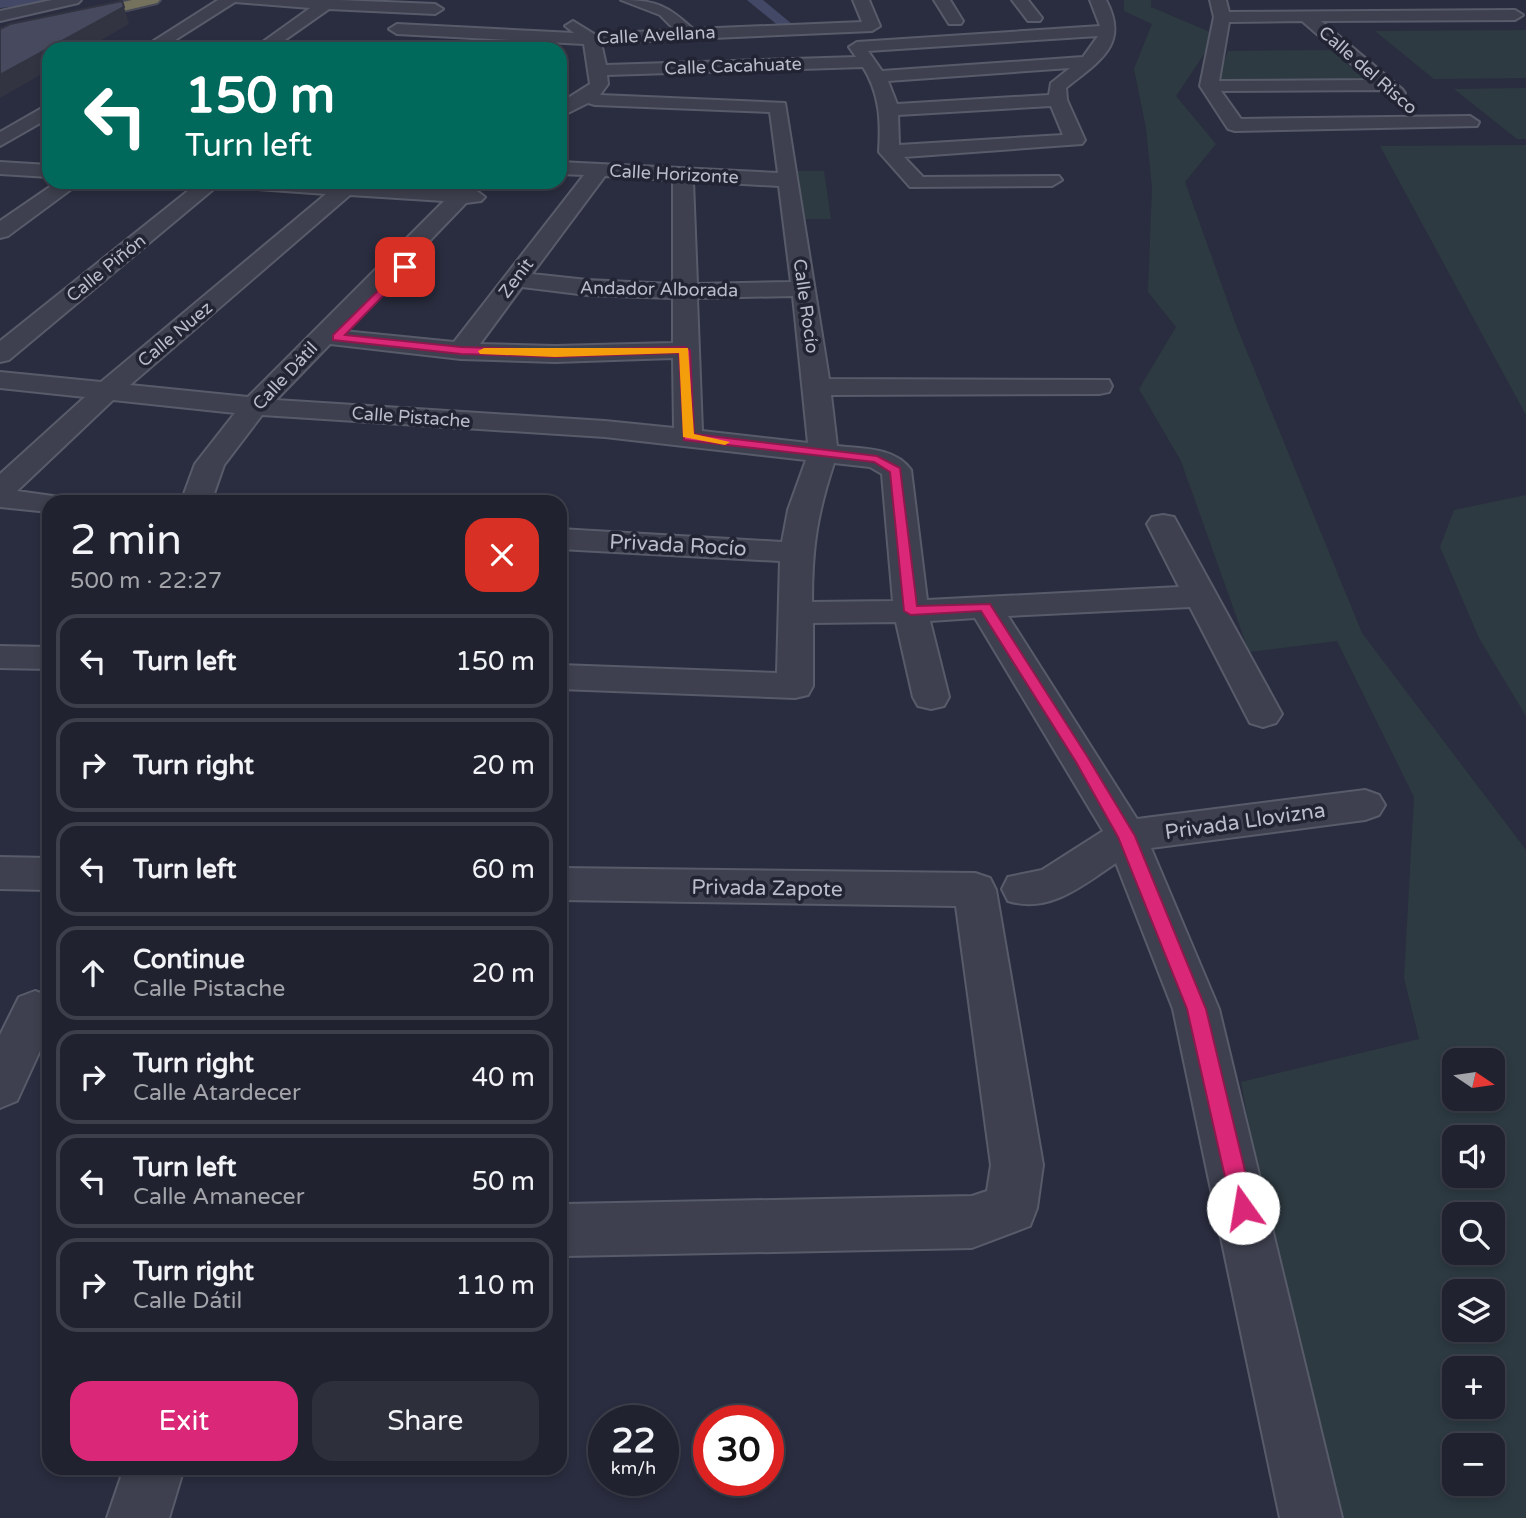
<!DOCTYPE html>
<html lang="en">
<head>
<meta charset="utf-8">
<style>
	:root { --surface:#20222f; --page:#2d2f3b; --text:#f1f3f6; --muted:#a2a4aa; --line:#3d3f4b; --accent:#db2777 }
	body { margin:0; font-family:"Varela Round",sans-serif; background:var(--page); color:var(--text); height:100vh; display:flex; flex-direction:column; font-size:26px; white-space:nowrap }
	* { box-sizing:border-box; margin:0 }
	p { font-size:23px; color:var(--muted) }
	.icon { flex:none; width:38px; height:38px; fill:none; stroke:currentColor; stroke-width:2; stroke-linecap:round; stroke-linejoin:round }
	.map { position:relative; flex:1; overflow:hidden }
	.drawer { position:absolute; left:42px; top:495px; width:525px; height:980px; display:flex; flex-direction:column; background:var(--surface); border-radius:21px; box-shadow:0 4px 10px #0003,0 0 0 2px var(--line) }
	.drawer>* { flex:none }
	.hud { position:absolute; left:42px; top:42px; width:525px; height:147px; border-radius:21px; box-shadow:0 4px 10px #0003,0 0 0 2px var(--line); background:#00695c; color:#fff; overflow:hidden }
	.needle { width:46px; rotate:103deg }
	.controls { position:absolute; left:1442px; top:1048px; display:grid; gap:14px }
	.controls a { display:grid; place-items:center; width:63px; height:63px; border-radius:14px; background:var(--surface); box-shadow:0 4px 10px #0003,0 0 0 2px var(--line); font-size:35px }
	.speed { position:absolute; left:588px; top:1405px; display:flex; gap:14px; font-size:35px; font-weight:700; text-align:center }
	.speed>* { display:grid; place-content:center; width:91px; height:91px; border-radius:50%; background:var(--surface); box-shadow:0 4px 10px #0003,0 0 0 2px var(--line); line-height:1 }
	.speed small { font-size:18px; font-weight:400 }
	.speed .limit { border:10px solid #d22; background:#fff; color:#111 }
	.pin { position:absolute; display:grid; place-items:center; width:60px; height:60px; color:#fff; margin:-30px; border-radius:14px; box-shadow:0 4px 10px #0006 }
	.me { position:absolute; width:77px; margin:-38px; rotate:347deg; stroke-linejoin:round; filter:drop-shadow(0 0 5px #0008) }
	.turn { display:flex; align-items:center; gap:24px; height:147px; padding:0 28px; font-size:32px }
	.turn .icon { width:91px; height:91px; stroke-width:2.5 }
	.turn b { display:block; font-size:49px; line-height:60px }
	.round { display:grid; place-items:center; flex:none; width:74px; height:74px; border-radius:21px; background:var(--page) }
	.headline { display:flex; align-items:center; justify-content:space-between; height:119px; padding:0 28px }
	h1 { font-size:42px; font-weight:600; line-height:52px }
	.cta { display:flex; gap:14px; margin-top:auto; padding:14px 28px }
	.cta a { flex:1; height:80px; border-radius:21px; background:var(--accent); color:#fff; font-size:28px; font-weight:600; line-height:80px; text-align:center }
	.cta a+a { background:var(--page); color:var(--text) }
	ul { padding:0; list-style:none }
	li { display:flex; align-items:center; gap:21px; height:94px; margin:0 14px 10px; padding:0 14px; border:4px solid var(--line); border-radius:21px }
	li div { flex:1 }
	li b { display:block; font-size:26px }
	li em { font-style:normal }
	.map>svg:first-child { display:block }
	.green { fill:#2d3a41; fill-rule:evenodd }
	.lines { fill:none; stroke-linecap:round; stroke-linejoin:round }
	.canal { fill:#444867; fill-rule:evenodd }
	.minor-casing { stroke:#585b69; stroke-width:4 }
	.highway-casing { stroke:#484a59; stroke-width:4 }
	.minor { fill:#3e404f; fill-rule:evenodd }
	.highway { fill:#74715c; fill-rule:evenodd }
	.shaded-wall { fill:#323442 }
	.building { fill:#474a5e; stroke:#323442; stroke-width:2 }
	.route { fill:#db2777; stroke:#8e194d; stroke-width:2 }
	.slow { fill:#f59e0b }
	.labels { text-anchor:middle; stroke-width:7; stroke-linejoin:round; paint-order:stroke }
	.far-street-label { font-size:18px; fill:#babcc9; stroke:#222434 }
	.street-label { font-size:21px; fill:#babcc9; stroke:#222434 }
</style>
</head>
<body>
<div class="map">
<svg width="1526" height="1518" viewBox="0 0 1526 1518">
	<rect width="100%" height="100%" fill="#2a2d3f"/>
	<g class="green">
		<path d="M1124 0H1151V7L1217 35 1176 96 1216 144 1185 182 1236 325 1362 633 1526 850V1518H1320L1241 1082 1419 1039 1404 978 1414 797 1337 641 1249 652 1181 461 1139 389 1176 327 1148 292 1152 188 1146 128 1134 69 1152 24 1124 11ZM1454 1060H1493V1099H1454ZM1454 1138H1493V1176H1454ZM1454 1214H1493V1253H1454ZM1454 1292H1493V1330H1454ZM1454 1368H1493V1407H1454ZM1454 1446H1493V1484H1454Z"/>
		<polygon points="1526,30 1526,78 1434,79 1375,31"/>
		<polygon points="1331,50 1364,79 1217,80 1228,51"/>
		<polygon points="1526,88 1526,139 1517,139 1454,89"/>
		<polygon points="1526,145 1526,415 1380,146"/>
		<polygon points="796,171 824,171 831,219 801,219"/>
		<polygon points="1526,495 1526,716 1479,638 1440,547 1454,510"/>
	</g>
	<g class="lines">
		<g class="canal">
			<polygon points="0,0 44,0 37,4 0,8"/>
			<polygon points="747,0 763,0 792,24 785,28 780,27"/>
		</g>
		<defs>
			<g id="minor">
				<polygon points="52,0 81,0 78,3 0,21 0,11"/>
				<polygon points="218,0 339,0 435,4 443,9 435,14 329,9 272,49 253,49 310,8 235,2 161,49 141,49"/>
				<path d="M621 0C656 0 668 6 693 29L862 22 853 0H869L880 26 872 31 601 43 606 65 856 57 849 47 857 42 1100 26 1090 0H1106C1130 45 1099 61 1066 88L1067 100 1085 140 1082 144 904 157 923 177 1059 176 1062 180 1052 186 910 187 879 152C881 121 880 94 863 67L607 75 608 84 600 95 785 103 829 379 1109 380 1112 386 1109 392 1099 394 831 395 837 446C862 449 895 447 911 470L927 600 1179 587 1147 524 1152 517 1163 515 1174 517 1282 714 1276 723 1263 727 1250 723 1190 607 1008 616 1137 819 1365 790 1379 795 1385 805 1379 815 1365 820 1151 848 1219 1009 1342 1518H1280L1173 1009 1116 863C1083 885 1050 914 1008 901L1002 889 1008 877 1042 870 1103 831 975 618 930 621 949 697 944 706 931 709 918 706 913 697 896 622 813 623V686L808 695 795 698 560 689V665L777 673 780 561 560 549V529L782 542 788 510 806 460 605 437 262 415 224 465 211 502H181L195 464 235 413 113 400 17 491 60 497 64 502H49V512L0 507V474L85 397 0 388V372L101 382 326 194 242 188 232 182H363L456 189 463 182H485L477 191 485 197 481 201 466 203 343 331 454 342 584 175 560 174V162L778 173 770 112 595 105 588 103 560 117V103L590 84 584 44 397 34 389 29 397 24 574 33 565 26 573 21 594 34 675 30 660 15ZM1098 36 1083 57 882 71 868 51ZM1070 68 1051 83 1049 95 897 104 888 81ZM1051 106 1063 135 899 145 898 115ZM605 176 673 180V284L587 280 532 274ZM693 181 779 186 791 282 697 284ZM350 195 444 201 248 397 130 385ZM522 287 587 295 673 298V343L555 346 480 344ZM793 296 808 443 702 431 697 298ZM330 344 461 359 555 362 673 358 674 428 605 421 276 400ZM834 463 870 467 882 474 893 601 812 602C812 547 817 515 834 463Z"/>
				<polygon points="934,0 950,0 963,21 961,24 949,24"/>
				<polygon points="1012,0 1028,0 1042,18 1040,21 1028,21"/>
				<path d="M1210 0H1226L1229 12 1515 10 1523 15 1515 20 1321 21 1402 89 1405 93 1402 97H1390L1382 90 1221 91 1241 119 1470 116 1479 122 1477 126 1235 131 1228 129 1200 86 1214 17ZM1302 21 1370 80 1219 81 1229 22Z"/>
				<polygon points="49,104 49,118 0,146 0,132"/>
				<polygon points="0,162 49,165 49,177 0,174"/>
				<polygon points="57,182 81,182 8,236 0,238 0,221"/>
				<polygon points="199,182 222,182 9,360 0,362 0,341"/>
				<polygon points="0,646 49,647 49,669 0,668"/>
				<polygon points="0,857 49,858 49,890 0,889"/>
				<polygon points="560,868 975,873 990,878 996,890 1043,1165 1037,1208 1030,1226 972,1248 566,1256 560,1253 560,1207 566,1204 972,1196 987,1191 991,1165 956,906 560,900"/>
				<polygon points="35,991 49,996 49,1031 17,1101 0,1108 0,1035 19,997"/>
				<polygon points="124,1468 184,1468 169,1518 107,1518"/>
			</g>
			<polygon id="highway" points="132,0 160,0 157,3 0,40 0,30"/>
		</defs>
		<use href="#minor" class="minor-casing"/>
		<use href="#highway" class="highway-casing"/>
		<use href="#minor" class="minor"/>
		<use href="#highway" class="highway"/>
	</g>
	<polygon class="shaded-wall" points="124,7 129,24 86,49 49,49 49,70 0,98 0,75"/>
	<polygon class="building" points="122,1 124,7 0,75 0,29 10,24"/>
	<polygon class="route" points="405,264 409,269 345,335 461,347 555,350 685,347 690,350 694,434 877,456 900,468 917,606 990,604 1087,756 1135,836 1206,1009 1254,1208 1250,1215 1243,1218 1235,1215 1232,1208 1187,1009 1118,837 1076,762 981,611 911,615 904,611 890,472 874,462 684,440 679,353 555,357 461,354 333,340 333,335"/>
	<polygon class="slow" points="484,348 688,348 694,434 730,442 725,445 683,437 679,353 555,357 480,354 478,351"/>
	<g class="labels">
		<g class="far-street-label">
			<text transform="translate(656 35) rotate(-3)" y="6">Calle Avellana</text>
			<text transform="translate(733 66) rotate(-2)" y="6">Calle Cacahuate</text>
			<text transform="translate(1368 70) rotate(41)" y="6">Calle del Risco</text>
			<text transform="translate(674 174) rotate(3)" y="6">Calle Horizonte</text>
			<text transform="translate(106 268) rotate(-39)" y="6">Calle Piñón</text>
			<text transform="translate(516 278) rotate(-53)" y="6">Zenit</text>
			<text transform="translate(659 289) rotate(1)" y="6">Andador Alborada</text>
			<text transform="translate(806 306) rotate(82)" y="6">Calle Rocío</text>
			<text transform="translate(175 334) rotate(-40)" y="6">Calle Nuez</text>
			<text transform="translate(285 376) rotate(-47)" y="6">Calle Dátil</text>
			<text transform="translate(411 417) rotate(4)" y="6">Calle Pistache</text>
		</g>
		<g class="street-label">
			<text transform="translate(678 545) rotate(3)" y="7">Privada Rocío</text>
			<text transform="translate(1245 821) rotate(-8)" y="7">Privada Llovizna</text>
			<text transform="translate(767 888) rotate(1)" y="7">Privada Zapote</text>
		</g>
	</g>
</svg>
<div class="controls">
<a><svg class="needle" viewBox="-14 -14 28 28"><path d="M0-13l5 13h-10z" fill="#e53935"/><path d="M0 13l5-13h-10z" fill="#a2a4aa"/></svg></a>
<a><svg class="icon" aria-label="sound" viewBox="0 0 24 24"><path d="M4 9h4l5-4v14l-5-4H4zM17 9q2 3 0 6"/></svg></a>
<a><svg class="icon" aria-label="search" viewBox="0 0 24 24"><circle cx="10" cy="10" r="6"/><path d="M15 15l6 6"/></svg></a>
<a><svg class="icon" aria-label="layers" viewBox="0 0 24 24"><path d="M12 4l9 5-9 5-9-5zM3 14l9 5 9-5"/></svg></a>
<a>+</a>
<a>−</a>
</div>
<div class="speed"><div>22<small>km/h</small></div><div class="limit">30</div></div>
<div class="pin" style="left:405px;top:267px;background:#d93025"><svg class="icon" aria-label="arrive" viewBox="0 0 24 24"><path d="M6 21V4h12l-3 4 3 4H6"/></svg></div>
<svg class="me" style="left:1243px;top:1208px" viewBox="-20 -20 40 40"><circle r="19" fill="#fff"/><path d="M0-13L10 11 0 6-10 11z" fill="#db2777"/></svg>
<div class="hud">
<div class="turn"><svg class="icon" aria-label="left" viewBox="0 0 24 24"><path d="M17 20v-9H6M10 6l-5 5 5 5"/></svg><div><b>150 m</b>Turn left</div></div>
</div>
<section class="drawer">
<div class="headline"><div><h1>2 min</h1><p>500 m · 22:27</p></div><a class="round" style="background:#d93025;color:#fff"><svg class="icon" aria-label="close" viewBox="0 0 24 24"><path d="M6 6l12 12M18 6L6 18"/></svg></a></div>
<ul>
<li><svg class="icon" aria-label="left" viewBox="0 0 24 24"><path d="M17 20v-9H6M10 6l-5 5 5 5"/></svg><div><b>Turn left</b></div><em>150 m</em></li>
<li><svg class="icon" aria-label="right" viewBox="0 0 24 24"><path d="M7 20v-9h11M14 6l5 5-5 5"/></svg><div><b>Turn right</b></div><em>20 m</em></li>
<li><svg class="icon" aria-label="left" viewBox="0 0 24 24"><path d="M17 20v-9H6M10 6l-5 5 5 5"/></svg><div><b>Turn left</b></div><em>60 m</em></li>
<li><svg class="icon" aria-label="ahead" viewBox="0 0 24 24"><path d="M12 20V5M6 11l6-6 6 6"/></svg><div><b>Continue</b><p>Calle Pistache</p></div><em>20 m</em></li>
<li><svg class="icon" aria-label="right" viewBox="0 0 24 24"><path d="M7 20v-9h11M14 6l5 5-5 5"/></svg><div><b>Turn right</b><p>Calle Atardecer</p></div><em>40 m</em></li>
<li><svg class="icon" aria-label="left" viewBox="0 0 24 24"><path d="M17 20v-9H6M10 6l-5 5 5 5"/></svg><div><b>Turn left</b><p>Calle Amanecer</p></div><em>50 m</em></li>
<li><svg class="icon" aria-label="right" viewBox="0 0 24 24"><path d="M7 20v-9h11M14 6l5 5-5 5"/></svg><div><b>Turn right</b><p>Calle Dátil</p></div><em>110 m</em></li>
</ul>
<div class="cta"><a>Exit</a><a>Share</a></div>
</section>
</div>
</body>
</html>
